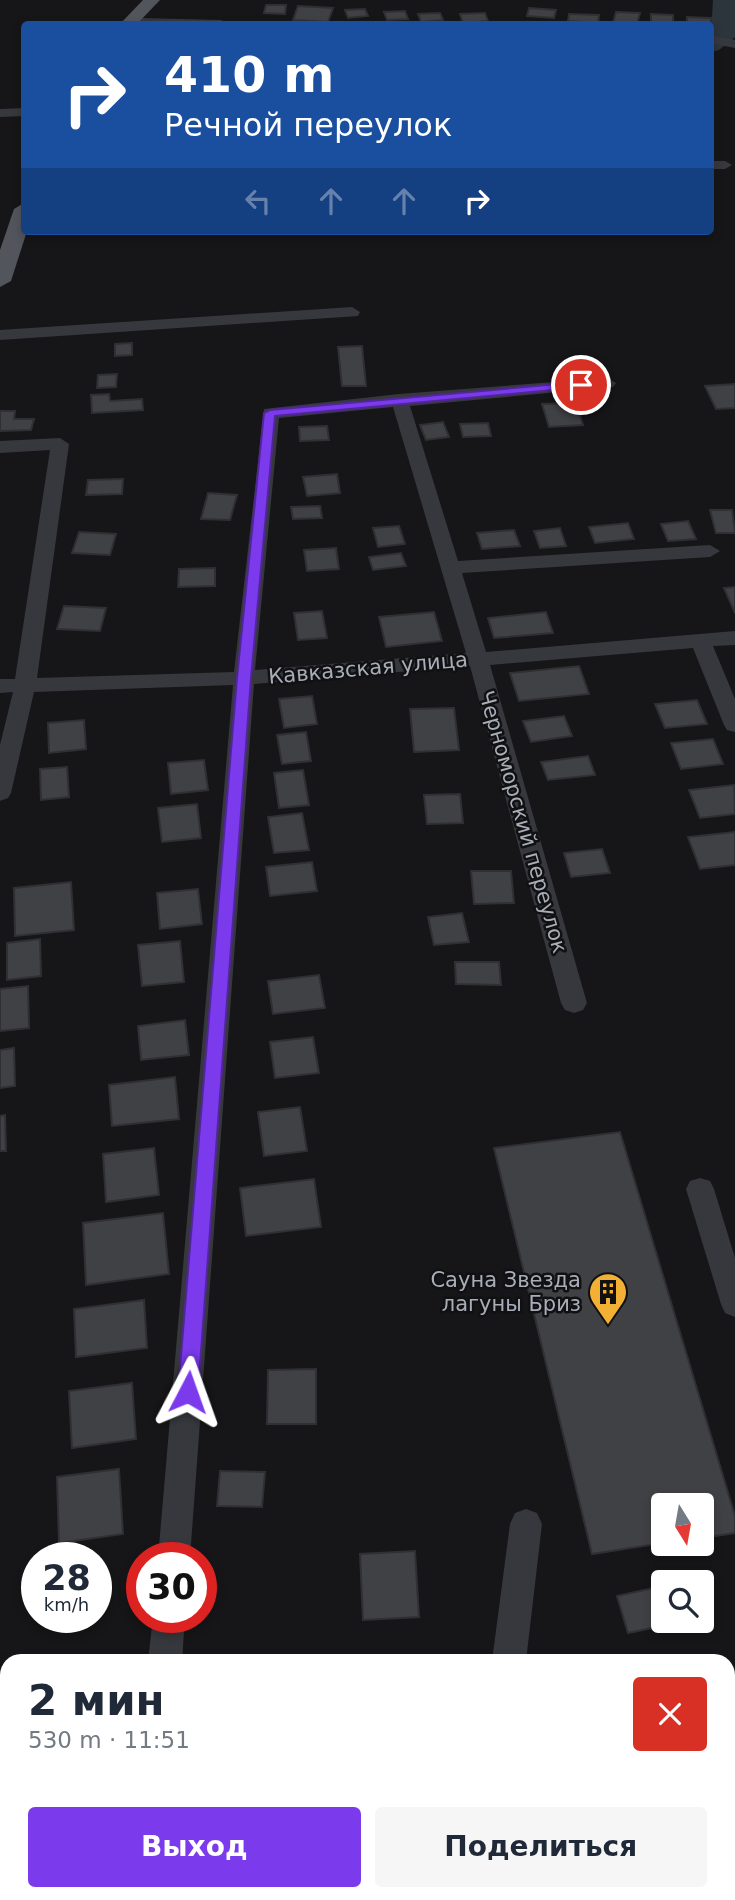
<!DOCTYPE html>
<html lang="ru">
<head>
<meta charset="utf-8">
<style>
	:root { --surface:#fff; --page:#f6f6f7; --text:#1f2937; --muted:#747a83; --accent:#7c3aed }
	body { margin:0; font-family:"DejaVu Sans",sans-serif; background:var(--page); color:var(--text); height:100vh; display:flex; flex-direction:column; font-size:26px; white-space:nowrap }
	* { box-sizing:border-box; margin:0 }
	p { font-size:23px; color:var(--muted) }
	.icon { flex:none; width:38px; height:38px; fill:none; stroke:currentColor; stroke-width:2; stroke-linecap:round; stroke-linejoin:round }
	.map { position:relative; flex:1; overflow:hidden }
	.sheet { position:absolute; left:0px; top:1654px; width:735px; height:247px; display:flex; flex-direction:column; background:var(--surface); border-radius:21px 21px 0 0; box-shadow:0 4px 10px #0003 }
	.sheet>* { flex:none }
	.banner { position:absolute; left:21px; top:21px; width:693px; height:214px; border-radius:7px; box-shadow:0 4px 10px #0003; background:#1a4fa0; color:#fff; overflow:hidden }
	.needle { width:46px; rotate:169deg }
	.fabs { position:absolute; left:651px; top:1493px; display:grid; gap:14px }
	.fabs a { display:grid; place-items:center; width:63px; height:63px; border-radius:7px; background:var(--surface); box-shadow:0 4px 10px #0003; font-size:35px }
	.speed { position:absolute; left:21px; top:1542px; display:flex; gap:14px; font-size:35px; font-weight:700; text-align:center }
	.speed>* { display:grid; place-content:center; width:91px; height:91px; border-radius:50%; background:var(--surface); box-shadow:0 4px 10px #0003; line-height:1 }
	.speed small { font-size:18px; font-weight:400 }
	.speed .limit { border:10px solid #d22; background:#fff; color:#111 }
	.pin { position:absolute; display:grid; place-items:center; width:60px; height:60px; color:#fff; margin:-30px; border:4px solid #fff; border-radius:50%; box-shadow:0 2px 7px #0007 }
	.me { position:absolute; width:77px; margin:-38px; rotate:4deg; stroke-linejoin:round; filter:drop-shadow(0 0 5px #0008) }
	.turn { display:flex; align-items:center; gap:24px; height:147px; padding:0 28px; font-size:32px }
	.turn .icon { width:91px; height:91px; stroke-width:2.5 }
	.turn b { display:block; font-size:49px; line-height:60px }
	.lanes { display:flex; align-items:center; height:66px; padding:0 28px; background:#0003; justify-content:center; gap:35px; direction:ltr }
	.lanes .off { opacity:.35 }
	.round { display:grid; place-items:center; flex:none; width:74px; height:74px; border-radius:7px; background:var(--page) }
	.head { display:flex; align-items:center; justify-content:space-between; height:119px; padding:0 28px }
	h1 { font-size:42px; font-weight:800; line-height:52px }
	.primary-button { display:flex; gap:14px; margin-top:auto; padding:14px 28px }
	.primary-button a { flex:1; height:80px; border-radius:7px; background:var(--accent); color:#fff; font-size:28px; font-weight:800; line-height:80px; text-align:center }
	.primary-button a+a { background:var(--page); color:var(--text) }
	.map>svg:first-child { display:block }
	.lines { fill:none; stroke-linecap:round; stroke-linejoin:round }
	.river { fill:#2c353c; fill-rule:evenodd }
	.building { fill:#404145; stroke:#303034; stroke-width:2 }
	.minor { fill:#37383d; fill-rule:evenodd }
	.major { fill:#53555c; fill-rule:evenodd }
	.route { fill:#7c3aed; stroke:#51269a; stroke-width:2 }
	.labels { text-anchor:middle; stroke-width:5; stroke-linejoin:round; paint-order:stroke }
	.street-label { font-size:21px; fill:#a8adb8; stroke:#111113 }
	.poi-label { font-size:21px; fill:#a8adb8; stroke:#111113; text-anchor:end }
</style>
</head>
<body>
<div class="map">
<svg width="735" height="1900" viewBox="0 0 735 1900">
	<rect width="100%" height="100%" fill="#161618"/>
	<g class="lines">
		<polygon class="river" points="713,0 735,0 735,37 719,50 710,52"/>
	</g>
	<g class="building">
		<polygon points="266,5 286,5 285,14 264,13"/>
		<polygon points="298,6 333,8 328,22 293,20"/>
		<polygon points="529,8 556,10 554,18 527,16"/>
		<polygon points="365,9 368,16 348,18 345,10"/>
		<polygon points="405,11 408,19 387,20 384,12"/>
		<polygon points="616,12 640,13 637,24 613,23"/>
		<polygon points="440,13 443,20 421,22 418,14"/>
		<polygon points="485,13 488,21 463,23 460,14"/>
		<polygon points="569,14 599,15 598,23 568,21"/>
		<polygon points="651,14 673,15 673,24 651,24"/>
		<polygon points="687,17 711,18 711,30 710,24 687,24"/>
		<polygon points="132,343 132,355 115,356 115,344"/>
		<polygon points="362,346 366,386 342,386 338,347"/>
		<polygon points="117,374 116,387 97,388 98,375"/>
		<polygon points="735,384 735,408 716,409 705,386"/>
		<polygon points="109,394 110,401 142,399 143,410 92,413 91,395"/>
		<polygon points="576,403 583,425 549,427 542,404"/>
		<polygon points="0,411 15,411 14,419 34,419 31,430 0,431"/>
		<polygon points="443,422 449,437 426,440 420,425"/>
		<polygon points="488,423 491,436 463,437 460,424"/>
		<polygon points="327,426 329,440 300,441 299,427"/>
		<polygon points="337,474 340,493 307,496 303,477"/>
		<polygon points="123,479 122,494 86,495 88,480"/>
		<polygon points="208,493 237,495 230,520 201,519"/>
		<polygon points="320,506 322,518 293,519 291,507"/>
		<polygon points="710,510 732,510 735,533 716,533"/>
		<polygon points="688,521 696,539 668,541 661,524"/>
		<polygon points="628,523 634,539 595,543 589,527"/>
		<polygon points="399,526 405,544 378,547 373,528"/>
		<polygon points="560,528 566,546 540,548 534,531"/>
		<polygon points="514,530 520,546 482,549 477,533"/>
		<polygon points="79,532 116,534 110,555 72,553"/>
		<polygon points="336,548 339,569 307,571 304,550"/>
		<polygon points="401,553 406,566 373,570 369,557"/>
		<polygon points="215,568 215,586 178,587 179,569"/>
		<polygon points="735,587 735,613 724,588"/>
		<polygon points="64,606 106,608 100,631 57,629"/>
		<polygon points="322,611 327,638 298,640 294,613"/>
		<polygon points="434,612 442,641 386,647 379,617"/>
		<polygon points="546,612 553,633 494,638 488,618"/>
		<polygon points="579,666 589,694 519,701 510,673"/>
		<polygon points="312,696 317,724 284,728 279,699"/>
		<polygon points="697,700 707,724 665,728 655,704"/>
		<polygon points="454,708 459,750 414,752 410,709"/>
		<polygon points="564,716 572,736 531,742 523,721"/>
		<polygon points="84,720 86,749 49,753 48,723"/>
		<polygon points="306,732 311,761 282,764 277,735"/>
		<polygon points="713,739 723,764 681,769 671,743"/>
		<polygon points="588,756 595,775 548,780 541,762"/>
		<polygon points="204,760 208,790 171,794 168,763"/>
		<polygon points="67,767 69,797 41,800 40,769"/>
		<polygon points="303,770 309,805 279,808 274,773"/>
		<polygon points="734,785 735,814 700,818 689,790"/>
		<polygon points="460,794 463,823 427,824 424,795"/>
		<polygon points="197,804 201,838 162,842 158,808"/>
		<polygon points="302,813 309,850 274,853 268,817"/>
		<polygon points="735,832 735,865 700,869 688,837"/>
		<polygon points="602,849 610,873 571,877 564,853"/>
		<polygon points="312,862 317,891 270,896 266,867"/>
		<polygon points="471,871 511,871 514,903 474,904"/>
		<polygon points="71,882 74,930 15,936 14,888"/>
		<polygon points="198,889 202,924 160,929 157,893"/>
		<polygon points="462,913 469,942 434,945 428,917"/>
		<polygon points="40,939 41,976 7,980 7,943"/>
		<polygon points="180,941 184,982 142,986 138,945"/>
		<polygon points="455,962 499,962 501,985 456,984"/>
		<polygon points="319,975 325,1008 273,1014 268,981"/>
		<polygon points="28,986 29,1028 0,1031 0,989"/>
		<polygon points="185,1020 189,1055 141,1060 138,1026"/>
		<polygon points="313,1037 319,1073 275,1078 270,1042"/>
		<polygon points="14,1048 15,1086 0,1088 0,1050"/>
		<polygon points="175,1077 179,1119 112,1126 109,1085"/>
		<polygon points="300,1107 307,1151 264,1156 258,1112"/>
		<polygon points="5,1115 6,1151 0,1151 0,1116"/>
		<polygon points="620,1132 735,1516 735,1533 702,1538 702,1505 663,1505 663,1543 592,1554 494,1148"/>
		<polygon points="154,1148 159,1195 106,1202 103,1154"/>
		<polygon points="314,1179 321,1227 246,1236 240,1188"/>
		<polygon points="163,1213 169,1274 86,1285 83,1223"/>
		<polygon points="144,1300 147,1348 76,1357 74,1309"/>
		<polygon points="316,1369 316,1424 267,1424 268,1370"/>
		<polygon points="132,1383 136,1439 72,1448 69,1391"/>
		<polygon points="119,1469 123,1534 59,1543 57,1477"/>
		<polygon points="220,1471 265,1472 262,1507 217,1506"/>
		<polygon points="415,1551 419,1617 363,1620 360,1554"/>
		<polygon points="663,1586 663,1620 686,1621 628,1633 617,1596"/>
		<polygon points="734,1708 735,1739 728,1739 728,1709"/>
	</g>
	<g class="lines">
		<g class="minor">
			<polygon points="139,18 221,20 228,24 134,24 134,19"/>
			<polygon points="710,35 735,40 735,48 710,43"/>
			<polygon points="24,108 24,116 0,117 0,109"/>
			<polygon points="710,161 725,161 732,165 725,169 710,169"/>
			<polygon points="352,307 360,312 358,316 0,340 0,330"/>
			<path d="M607 378 616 383 613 387 410 406 458 561 710 545 720 551 710 557 462 573 486 652 735 631V645L713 646 735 699V732L727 730 724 725 693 648 490 665 587 1003 583 1010 574 1013 565 1010 561 1003 470 666 254 684 190 1558H158L233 685 34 692 11 793 8 798 0 801V745L13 692 0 693V679H15L50 450 0 453V441L60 438 69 444 37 678 234 672 264 409 399 394ZM393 407 466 653 255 670 279 418Z"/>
			<polygon points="700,1178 710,1181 714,1189 735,1258 735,1317 725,1313 721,1304 686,1189 690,1181"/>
			<polygon points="526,1509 537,1513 542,1524 526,1661 492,1661 510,1524 515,1513"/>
			<polygon points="153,1617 185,1617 182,1661 148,1661"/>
			<rect x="127" y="1894" width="36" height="6"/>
			<polygon points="484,1894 520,1894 521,1900 485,1900"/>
		</g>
		<g class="major">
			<polygon points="143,0 160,0 137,24 120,24"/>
			<polygon points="24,203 27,231 11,281 0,287 0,250 14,209"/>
		</g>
	</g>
	<polygon class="route" points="581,382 586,385 585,387 275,416 251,678 198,1392 195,1399 188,1401 181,1399 178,1392 237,678 264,413 270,410"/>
	<defs>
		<symbol id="building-pin" viewBox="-11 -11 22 30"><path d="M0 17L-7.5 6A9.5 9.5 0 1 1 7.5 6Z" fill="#f2b134" stroke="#111113"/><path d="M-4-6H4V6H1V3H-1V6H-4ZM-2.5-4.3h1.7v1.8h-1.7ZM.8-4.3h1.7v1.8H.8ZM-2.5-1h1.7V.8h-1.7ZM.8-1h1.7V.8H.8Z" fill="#111"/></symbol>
	</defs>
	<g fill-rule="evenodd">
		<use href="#building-pin" x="586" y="1270" width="44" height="60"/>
	</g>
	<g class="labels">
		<g class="street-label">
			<text transform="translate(368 668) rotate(-5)" y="7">Кавказская улица</text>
			<text transform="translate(523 822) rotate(74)" y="7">Черноморский переулок</text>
		</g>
		<g class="poi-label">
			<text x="581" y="1287">Сауна Звезда<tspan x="581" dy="24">лагуны Бриз</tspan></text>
		</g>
	</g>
</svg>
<div class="fabs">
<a><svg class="needle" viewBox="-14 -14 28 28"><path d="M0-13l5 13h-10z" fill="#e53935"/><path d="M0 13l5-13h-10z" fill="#747a83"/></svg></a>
<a><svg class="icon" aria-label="search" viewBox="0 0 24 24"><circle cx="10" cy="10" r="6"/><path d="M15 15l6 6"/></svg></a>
</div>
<div class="speed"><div>28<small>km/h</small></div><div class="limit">30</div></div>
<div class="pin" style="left:581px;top:385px;background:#d93025"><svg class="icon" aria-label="arrive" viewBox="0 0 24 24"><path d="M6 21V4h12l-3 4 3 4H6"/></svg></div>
<svg class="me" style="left:188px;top:1392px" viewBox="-20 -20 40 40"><path d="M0-17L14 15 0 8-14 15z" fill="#7c3aed" stroke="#fff" stroke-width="4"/></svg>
<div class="banner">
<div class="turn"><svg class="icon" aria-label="right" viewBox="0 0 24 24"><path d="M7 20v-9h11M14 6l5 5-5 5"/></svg><div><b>410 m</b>Речной переулок</div></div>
<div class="lanes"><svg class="icon off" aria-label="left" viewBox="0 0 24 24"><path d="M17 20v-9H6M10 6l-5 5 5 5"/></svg><svg class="icon off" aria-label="ahead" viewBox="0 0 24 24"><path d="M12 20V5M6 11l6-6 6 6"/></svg><svg class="icon off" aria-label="ahead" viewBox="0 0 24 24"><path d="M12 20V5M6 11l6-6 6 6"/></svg><svg class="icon" aria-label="right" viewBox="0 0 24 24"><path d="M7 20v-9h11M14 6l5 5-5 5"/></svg></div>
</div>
<section class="sheet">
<div class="head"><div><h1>2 мин</h1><p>530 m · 11:51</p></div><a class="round" style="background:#d93025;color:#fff"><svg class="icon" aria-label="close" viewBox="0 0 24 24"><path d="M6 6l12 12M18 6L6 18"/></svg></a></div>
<div class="primary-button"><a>Выход</a><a>Поделиться</a></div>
</section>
</div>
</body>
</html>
